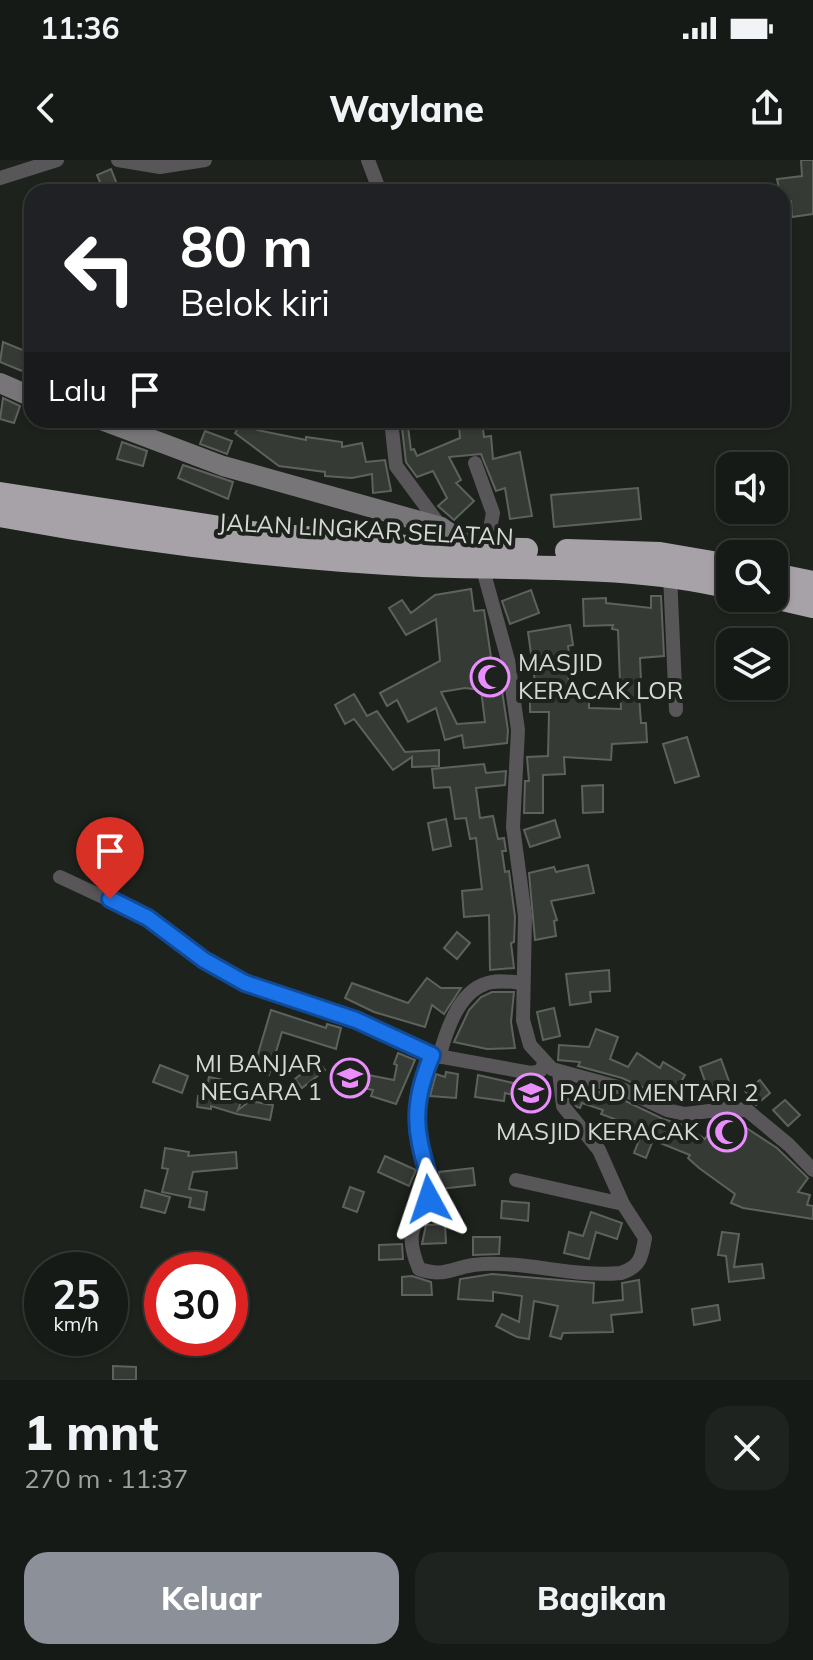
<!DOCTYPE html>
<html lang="id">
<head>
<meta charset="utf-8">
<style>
	:root { --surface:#161a16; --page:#1f231f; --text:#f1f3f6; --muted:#9ea1a1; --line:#353835; --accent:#8c9099 }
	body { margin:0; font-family:Mulish,sans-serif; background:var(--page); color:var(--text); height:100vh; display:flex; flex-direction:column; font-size:30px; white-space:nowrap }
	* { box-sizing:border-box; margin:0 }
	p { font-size:26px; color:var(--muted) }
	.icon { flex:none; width:44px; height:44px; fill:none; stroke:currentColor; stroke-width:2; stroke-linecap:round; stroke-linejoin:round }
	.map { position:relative; height:1220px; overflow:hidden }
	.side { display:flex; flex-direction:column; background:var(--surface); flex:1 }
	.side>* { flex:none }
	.guide { position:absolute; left:24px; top:24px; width:766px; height:244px; border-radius:24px; box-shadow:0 2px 6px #0004,0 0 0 2px var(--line); background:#202124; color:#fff; overflow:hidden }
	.fabs { position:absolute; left:716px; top:292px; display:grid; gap:16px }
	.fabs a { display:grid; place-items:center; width:72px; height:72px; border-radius:16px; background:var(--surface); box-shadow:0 2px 6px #0004,0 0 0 2px var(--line); font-size:40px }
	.speed { position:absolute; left:24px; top:1092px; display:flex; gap:16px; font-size:40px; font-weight:700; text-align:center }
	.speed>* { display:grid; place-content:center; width:104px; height:104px; border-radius:50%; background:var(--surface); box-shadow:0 2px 6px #0004,0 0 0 2px var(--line); line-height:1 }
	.speed small { font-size:20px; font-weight:400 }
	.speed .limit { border:12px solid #d22; background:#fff; color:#111 }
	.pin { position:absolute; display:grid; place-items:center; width:68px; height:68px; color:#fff; margin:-82px -34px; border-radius:50% 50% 50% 0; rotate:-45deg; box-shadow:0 0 8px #0007 }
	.pin .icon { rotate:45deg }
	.me { position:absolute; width:88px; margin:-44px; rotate:355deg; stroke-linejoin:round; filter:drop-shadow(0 0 6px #0008) }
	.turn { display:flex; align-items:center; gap:28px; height:168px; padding:0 24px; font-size:36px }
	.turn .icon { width:104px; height:104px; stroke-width:2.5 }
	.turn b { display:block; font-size:56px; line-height:68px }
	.then { display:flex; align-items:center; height:76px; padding:0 24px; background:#0003; gap:16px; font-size:30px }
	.round { display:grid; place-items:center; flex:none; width:84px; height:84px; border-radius:24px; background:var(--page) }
	.overview { display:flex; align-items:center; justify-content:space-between; height:136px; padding:0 24px }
	h1 { font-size:48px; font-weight:800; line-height:60px }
	.button { display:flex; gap:16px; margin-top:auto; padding:16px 24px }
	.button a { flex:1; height:92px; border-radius:24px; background:var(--accent); color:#fff; font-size:32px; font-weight:800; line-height:92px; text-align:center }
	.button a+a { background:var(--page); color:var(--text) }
	.status { display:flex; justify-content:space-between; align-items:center; height:56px; padding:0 40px; background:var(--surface); direction:ltr }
	.status svg { height:22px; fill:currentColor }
	header { display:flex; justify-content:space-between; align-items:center; height:104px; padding:0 24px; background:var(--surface); font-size:36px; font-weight:800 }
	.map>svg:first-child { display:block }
	.building { fill:#353a35; stroke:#5d625c; stroke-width:2; fill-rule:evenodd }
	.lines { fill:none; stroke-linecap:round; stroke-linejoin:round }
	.street { stroke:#585659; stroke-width:14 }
	.secondary { stroke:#787579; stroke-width:20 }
	.highway { stroke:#a7a2a8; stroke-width:24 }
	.route-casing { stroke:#114b97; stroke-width:20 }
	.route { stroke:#1a73e8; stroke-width:14 }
	.labels { text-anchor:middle; stroke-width:8; stroke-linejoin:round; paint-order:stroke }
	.street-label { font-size:24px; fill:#d5d8d5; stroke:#1d221d }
	.poi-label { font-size:24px; fill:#d5d8d5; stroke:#1d221d; text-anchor:start }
</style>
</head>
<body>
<div class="status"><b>11:36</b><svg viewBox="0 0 49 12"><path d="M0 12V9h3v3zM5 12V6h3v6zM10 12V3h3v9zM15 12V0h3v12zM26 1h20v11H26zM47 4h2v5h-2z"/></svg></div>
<header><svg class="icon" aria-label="back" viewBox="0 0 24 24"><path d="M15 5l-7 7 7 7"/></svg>Waylane<svg class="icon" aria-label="share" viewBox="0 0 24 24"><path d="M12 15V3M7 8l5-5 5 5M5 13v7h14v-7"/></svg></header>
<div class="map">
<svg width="813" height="1220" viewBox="0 0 813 1220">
	<rect width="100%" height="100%" fill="#1d221d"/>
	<g class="building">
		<polygon points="801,0 813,0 813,54 792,57 791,41 782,42 777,19 802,16"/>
		<polygon points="111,9 120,32 104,32 97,15"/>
		<polygon points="3,182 30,193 22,211 0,202"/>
		<polygon points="3,238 20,246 14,263 0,259"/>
		<polygon points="244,260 258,260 257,270 306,280 306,277 342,282 342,287 362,283 366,302 385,300 391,331 373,333 372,314 352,318 325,316 325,312 279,306 235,273"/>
		<polygon points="463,260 482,260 484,277 491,276 493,299 520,292 532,356 510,359 505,328 496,331 481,294 449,297 461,320 456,323 474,341 454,360 438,346 447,338 433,311 417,317 406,302 402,268 408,267 411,290 414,289 417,296 460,278 459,266 464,266"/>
		<polygon points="205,271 232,281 227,294 200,284"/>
		<polygon points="122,282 147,291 143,306 117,299"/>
		<polygon points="183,305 233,322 228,339 178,318"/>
		<polygon points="638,328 641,359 554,367 551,335"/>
		<path d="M471 429 474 451 484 450 492 504H498L508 570 507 583 464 588 462 575 445 580 436 548 408 562 397 540 387 546 380 533 440 501 436 459 406 475 389 448 402 440 411 453 435 435ZM465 528 481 530 485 562 457 564 441 532Z"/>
		<polygon points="531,430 539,453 510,464 502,441"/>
		<polygon points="651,436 661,436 664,496 640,498 641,522 638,522 641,563 646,563 647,582 612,584 611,600 564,597 565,614 543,615 543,653 524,653 525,621 529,621 527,597 548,596 549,552 530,552 530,536 537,536 528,472 570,465 573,485 568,486 571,508 567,509 571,536 589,536 589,548 621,549 618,470 612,469 613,465 584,466 583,439 606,438 606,443 651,448"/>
		<polygon points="354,534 367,556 377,551 405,592 439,590 439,606 412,607 412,597 393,610 354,559 345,564 335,545"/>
		<polygon points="687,577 699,616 675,623 663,584"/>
		<polygon points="484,604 486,613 506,611 505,625 476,628 480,658 493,656 498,679 504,678 506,691 502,691 505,712 509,711 515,757 514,782 511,783 514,808 490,810 489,755 464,757 462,731 482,729 476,678 470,679 466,658 455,659 450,627 434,628 432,609"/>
		<polygon points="603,625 603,652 583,653 582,626"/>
		<polygon points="446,659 451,686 433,690 428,663"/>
		<polygon points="555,660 560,677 530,687 524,670"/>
		<polygon points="588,705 594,733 551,741 557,760 554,761 556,776 535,780 529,713 554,707 556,712"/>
		<polygon points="457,772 470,783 457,799 444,788"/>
		<polygon points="609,810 610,831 590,832 591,842 570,845 566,814"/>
		<polygon points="427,818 441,828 461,828 444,854 432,845 425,867 374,852 345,838 352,823 408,843"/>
		<polygon points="492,832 514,832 511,862 515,888 487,889 454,882 469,850 481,837"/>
		<polygon points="554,848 560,876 543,880 537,852"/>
		<polygon points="271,850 326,868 327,864 341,868 336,889 282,872 269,915 262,912 255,904"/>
		<polygon points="596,869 618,877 610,899 628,907 637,893 660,908 663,902 685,915 670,940 622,918 578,906 580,902 558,900 559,885 589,887"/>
		<polygon points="398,893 415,900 396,944 371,936 373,930 334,922 337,909 394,920 397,905 394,904"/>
		<polygon points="721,899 734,935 712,941 700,907"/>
		<polygon points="318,901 325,910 302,928 295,919"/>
		<polygon points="160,905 188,916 182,933 153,922"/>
		<polygon points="446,912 458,914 456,938 430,936 436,914 445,917"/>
		<polygon points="478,915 548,931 545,942 505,933 504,941 475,937"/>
		<polygon points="209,917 247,925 238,950 250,941 273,945 270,960 237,954 211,946 211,949 197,947 198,936 204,937"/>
		<polygon points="760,920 770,933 756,945 745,931"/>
		<polygon points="571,925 615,936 663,959 683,965 705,979 717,960 731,958 777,988 808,1018 798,1032 810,1035 807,1045 813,1046 813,1059 743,1048 731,1043 735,1034 699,1008 688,998 690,995 653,980 646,998 634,993 643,970 601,954 603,950 582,943 580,948 577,947 573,942"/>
		<polygon points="785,940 800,955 788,966 773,950"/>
		<polygon points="165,988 189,992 188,996 236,992 237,1008 193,1012 189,1029 207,1032 204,1050 189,1047 191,1038 162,1032 168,1009 162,1008"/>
		<polygon points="385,996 416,1010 409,1026 378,1012"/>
		<polygon points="473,1008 475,1025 440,1029 439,1012"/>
		<polygon points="350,1027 364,1032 357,1052 343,1047"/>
		<polygon points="145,1030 170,1037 165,1053 141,1047"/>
		<polygon points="502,1041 529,1043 528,1061 501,1058"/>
		<polygon points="591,1052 622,1063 617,1079 596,1072 589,1099 564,1093 569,1072 583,1076"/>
		<polygon points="445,1064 446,1083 422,1084 426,1065"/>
		<polygon points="722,1072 739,1074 734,1107 762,1104 764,1118 729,1122 726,1096 718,1095"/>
		<polygon points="473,1077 500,1077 499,1094 473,1095"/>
		<polygon points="402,1084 403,1099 379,1100 379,1085"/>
		<polygon points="492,1114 594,1123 593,1143 623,1140 622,1123 639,1120 642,1152 611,1155 613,1172 563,1173 561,1179 550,1176 558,1146 534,1141 529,1179 517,1177 496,1166 502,1154 519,1162 522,1136 493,1132 493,1141 458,1139 460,1119"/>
		<polygon points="412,1116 431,1122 432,1135 402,1135 402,1117"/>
		<polygon points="718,1145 720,1160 694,1165 692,1149"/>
		<polygon points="113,1206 136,1207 136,1220 113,1220"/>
	</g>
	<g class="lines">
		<g class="street">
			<polyline points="118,0 160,7 205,0"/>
			<polyline points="368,0 380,32"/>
			<polyline points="0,18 57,0"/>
			<polyline points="391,260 396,306 441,367"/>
			<polyline points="475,303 493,353 486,389"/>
			<polyline points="482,406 508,500 518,570 513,667 525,756 523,860 530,885 552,909 618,927 667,950 685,954 734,948 748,951 789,985 813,1010"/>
			<polyline points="670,415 676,550"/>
			<polyline points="60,717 148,758 204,800 245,823 356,860 432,895 531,913 540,911 545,903"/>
			<path d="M432 895C420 925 412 955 420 986 423 998 430 1010 430 1022 431 1063 397 1056 419 1109 444 1117 449 1109 473 1105 522 1099 572 1118 621 1113 640 1107 642 1097 645 1078L623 1044"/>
			<path d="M439 897C446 872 458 833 485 824 496 819 511 822 523 823"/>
			<polyline points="516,1020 623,1044 599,990 563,946 559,912"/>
		</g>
		<g class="secondary">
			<polyline points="0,223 32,237"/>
			<polyline points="101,260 223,306 441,367 473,389"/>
		</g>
		<g class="highway">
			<polyline points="0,334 259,374 418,388 526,390"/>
			<path d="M0 355C140 381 279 398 422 405 525 409 628 403 730 427"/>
			<polyline points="567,391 660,394 730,406"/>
			<polyline points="774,415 813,423"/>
			<polyline points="774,437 813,446"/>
		</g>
	</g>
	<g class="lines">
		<defs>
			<path id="route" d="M110 739 148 758 204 800 245 823 356 860 432 895C420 924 413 952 420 983 424 1005 431 1015 429 1039"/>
		</defs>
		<use href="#route" class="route-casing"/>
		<use href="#route" class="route"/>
	</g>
	<defs>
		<symbol id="mosque-ring" viewBox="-11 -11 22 22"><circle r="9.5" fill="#1d221d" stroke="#ea8dfd" stroke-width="1.5"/><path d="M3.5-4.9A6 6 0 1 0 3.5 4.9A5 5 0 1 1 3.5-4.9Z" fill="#ea8dfd"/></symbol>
		<symbol id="school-ring" viewBox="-11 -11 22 22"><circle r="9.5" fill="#1d221d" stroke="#ea8dfd" stroke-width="1.5"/><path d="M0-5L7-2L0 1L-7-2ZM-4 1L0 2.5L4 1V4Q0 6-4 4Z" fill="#ea8dfd"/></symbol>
	</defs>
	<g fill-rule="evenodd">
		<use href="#mosque-ring" x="468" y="495" width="44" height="44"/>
		<use href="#school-ring" x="328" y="896" width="44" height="44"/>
		<use href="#school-ring" x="509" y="911" width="44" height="44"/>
		<use href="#mosque-ring" x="705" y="950" width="44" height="44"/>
	</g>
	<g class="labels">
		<g class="street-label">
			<text transform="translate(366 370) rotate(3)" y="8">JALAN LINGKAR SELATAN</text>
		</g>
		<g class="poi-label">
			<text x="518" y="511">MASJID<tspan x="518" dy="28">KERACAK LOR</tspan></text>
			<text x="322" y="912" text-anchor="end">MI BANJAR<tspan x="322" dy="28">NEGARA 1</tspan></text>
			<text x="559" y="941">PAUD MENTARI 2</text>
			<text x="699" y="980" text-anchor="end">MASJID KERACAK</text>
		</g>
	</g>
</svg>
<div class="fabs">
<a><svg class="icon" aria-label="sound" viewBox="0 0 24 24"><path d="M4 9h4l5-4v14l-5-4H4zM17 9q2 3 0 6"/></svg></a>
<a><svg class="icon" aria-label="search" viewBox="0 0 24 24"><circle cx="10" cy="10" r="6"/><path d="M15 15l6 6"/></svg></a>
<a><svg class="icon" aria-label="layers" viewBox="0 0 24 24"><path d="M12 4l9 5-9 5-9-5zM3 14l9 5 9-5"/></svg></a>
</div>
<div class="speed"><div>25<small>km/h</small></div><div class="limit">30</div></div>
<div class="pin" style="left:110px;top:739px;background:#d93025"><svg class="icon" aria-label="arrive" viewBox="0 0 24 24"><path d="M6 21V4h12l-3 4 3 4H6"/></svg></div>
<svg class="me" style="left:429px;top:1039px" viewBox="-20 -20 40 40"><path d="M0-17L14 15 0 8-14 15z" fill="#1a73e8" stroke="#fff" stroke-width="4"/></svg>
<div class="guide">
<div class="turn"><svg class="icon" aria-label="left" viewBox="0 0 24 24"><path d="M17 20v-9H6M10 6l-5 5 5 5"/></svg><div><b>80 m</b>Belok kiri</div></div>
<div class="then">Lalu<svg class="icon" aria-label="arrive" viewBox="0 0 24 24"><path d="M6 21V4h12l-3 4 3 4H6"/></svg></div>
</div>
</div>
<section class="side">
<div class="overview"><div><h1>1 mnt</h1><p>270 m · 11:37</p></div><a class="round"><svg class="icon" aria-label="close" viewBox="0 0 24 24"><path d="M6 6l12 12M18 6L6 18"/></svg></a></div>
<div class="button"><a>Keluar</a><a>Bagikan</a></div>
</section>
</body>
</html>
